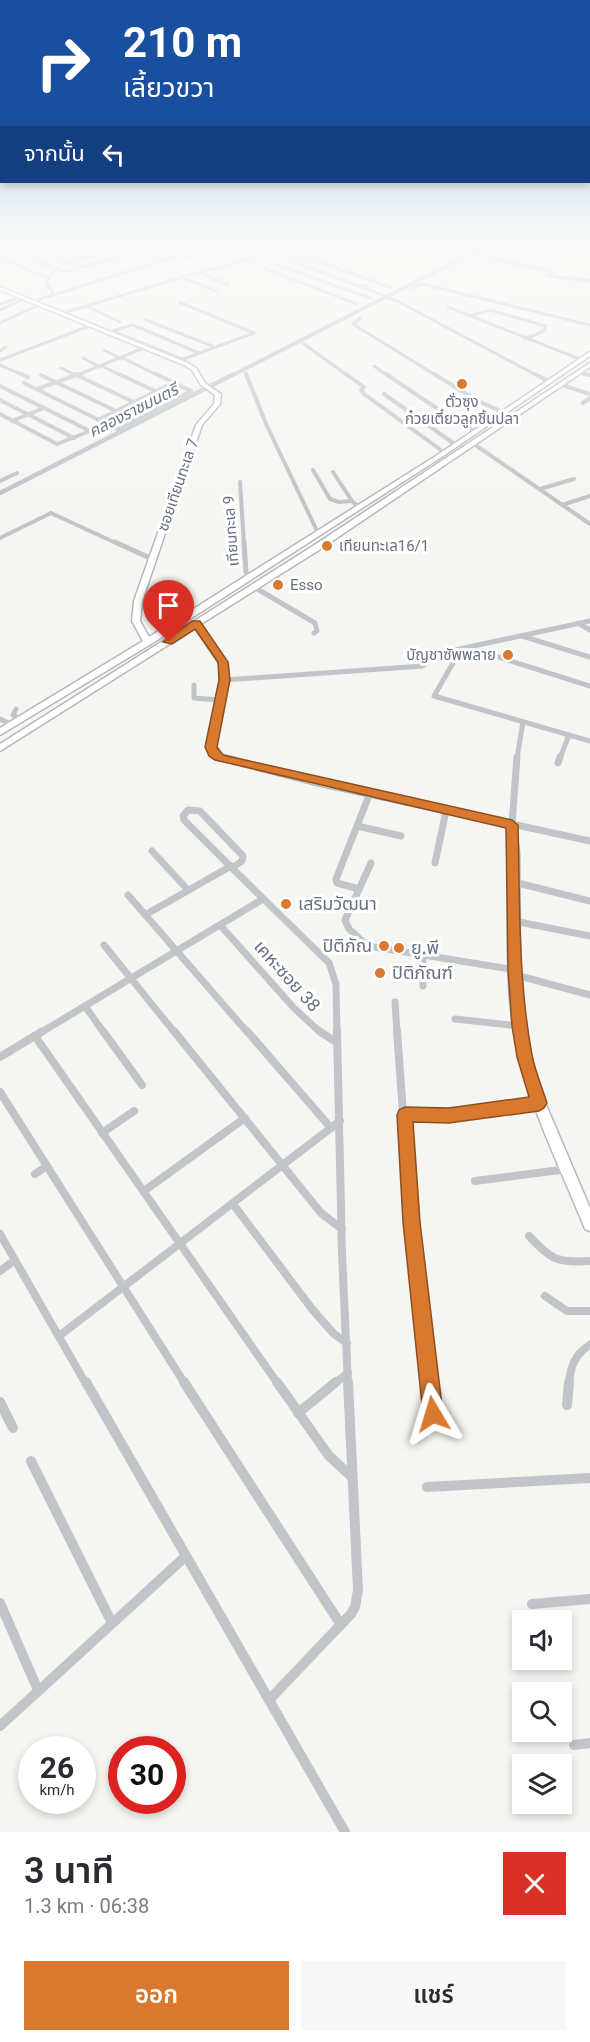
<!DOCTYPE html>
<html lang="th">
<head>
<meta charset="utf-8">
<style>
	:root { --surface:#fff; --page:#f7f7f7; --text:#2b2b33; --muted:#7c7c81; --accent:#d9792f }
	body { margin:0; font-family:Roboto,"Noto Sans Thai",sans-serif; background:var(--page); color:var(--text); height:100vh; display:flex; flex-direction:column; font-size:22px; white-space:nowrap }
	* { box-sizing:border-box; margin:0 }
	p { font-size:20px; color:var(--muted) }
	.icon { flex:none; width:33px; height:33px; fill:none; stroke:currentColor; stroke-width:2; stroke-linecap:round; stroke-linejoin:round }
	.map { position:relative; height:1832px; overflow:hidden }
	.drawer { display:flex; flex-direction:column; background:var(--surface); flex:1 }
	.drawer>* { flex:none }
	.guide { position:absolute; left:0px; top:0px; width:591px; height:183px; box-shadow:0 3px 9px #0003; background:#1a4fa0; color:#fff; overflow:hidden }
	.controls { position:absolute; left:512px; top:1610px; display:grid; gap:12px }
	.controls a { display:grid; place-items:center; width:60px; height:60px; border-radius:0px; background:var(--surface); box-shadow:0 3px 9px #0003; font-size:30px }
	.speed { position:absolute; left:18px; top:1736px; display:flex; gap:12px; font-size:30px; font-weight:700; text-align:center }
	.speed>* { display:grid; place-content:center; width:78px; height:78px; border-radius:50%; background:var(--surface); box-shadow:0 3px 9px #0003; line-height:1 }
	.speed small { font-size:15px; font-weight:400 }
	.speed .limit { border:9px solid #d22; background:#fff; color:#111 }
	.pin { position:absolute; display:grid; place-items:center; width:51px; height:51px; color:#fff; margin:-62px -26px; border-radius:50% 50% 50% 0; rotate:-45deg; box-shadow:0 0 6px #0007 }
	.pin .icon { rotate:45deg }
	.me { position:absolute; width:66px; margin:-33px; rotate:353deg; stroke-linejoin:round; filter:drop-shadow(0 0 4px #0008) }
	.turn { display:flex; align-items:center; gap:21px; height:126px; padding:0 24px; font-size:27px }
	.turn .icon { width:78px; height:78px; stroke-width:2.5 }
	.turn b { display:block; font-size:42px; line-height:51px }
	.then { display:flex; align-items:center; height:57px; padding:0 24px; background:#0003; gap:12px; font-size:22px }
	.round { display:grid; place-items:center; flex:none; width:63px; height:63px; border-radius:0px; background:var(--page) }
	.summary { display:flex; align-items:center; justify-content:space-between; height:102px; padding:0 24px }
	h1 { font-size:36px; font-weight:600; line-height:45px }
	.cta { display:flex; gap:12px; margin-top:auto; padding:12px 24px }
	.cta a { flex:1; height:69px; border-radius:0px; background:var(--accent); color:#fff; font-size:24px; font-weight:600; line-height:69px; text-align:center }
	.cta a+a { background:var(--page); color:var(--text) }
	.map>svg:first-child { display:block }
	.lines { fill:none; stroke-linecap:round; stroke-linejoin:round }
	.canal-far1 { stroke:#bdc5cc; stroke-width:4 }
	.canal { stroke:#bdc5cc; stroke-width:4.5 }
	.secondary-casing { stroke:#b4b7bc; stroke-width:3 }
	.street-far5 { stroke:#c1c4c8; stroke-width:3 }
	.street-far4 { stroke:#c1c4c8; stroke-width:4 }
	.street-far3 { stroke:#c1c4c8; stroke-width:5 }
	.street-far2 { stroke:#c1c4c8; stroke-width:7 }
	.street-far1 { stroke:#c1c4c8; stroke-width:8 }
	.street { stroke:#c1c4c8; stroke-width:10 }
	.secondary { fill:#fff; fill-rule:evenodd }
	.route { fill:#d9792f; stroke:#8d4f1f; stroke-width:1.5 }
	.poi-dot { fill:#d9792f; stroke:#fff; stroke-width:2 }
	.labels { text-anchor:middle; stroke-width:6; stroke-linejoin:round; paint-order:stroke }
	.far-poi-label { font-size:15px; fill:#667082; stroke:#fff; text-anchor:start }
	.far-street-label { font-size:15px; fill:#667082; stroke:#fff }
	.far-water-label { font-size:16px; font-style:italic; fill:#677785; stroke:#fff }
	.poi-label { font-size:18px; fill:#667082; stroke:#fff; text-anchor:start }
	.street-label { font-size:18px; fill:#667082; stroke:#fff }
</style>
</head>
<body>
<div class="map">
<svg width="590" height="1832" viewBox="0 0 590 1832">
	<rect width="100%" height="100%" fill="#f5f6f2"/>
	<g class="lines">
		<g class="canal-far1">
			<polyline points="488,244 470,254 551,271 553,272 549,275 551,276 590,281"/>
			<polyline points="231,376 470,254"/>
		</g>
		<polyline class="canal" points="0,493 234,374"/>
		<defs>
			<g id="secondary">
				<polygon points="579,244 590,246 590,248 579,245"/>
				<polygon points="0,287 188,363 196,368 205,383 221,394 220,404 202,425 142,601 140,621 149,637 439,454 588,353 590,352 590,356 443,456 151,644 0,735 0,728 143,641 132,621 134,601 196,425 214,404 215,395 201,385 192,370 184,365 0,290"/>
				<path d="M590 363V367L319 550 201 624 228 665V680L215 747 219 754 317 779 515 822 519 853 520 971 525 1030 531 1058 544 1100 590 1208V1231L585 1229C559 1164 526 1101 514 1032 503 964 511 894 507 826L317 785 213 758 207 747 220 680V665L195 628 0 751V744L313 546Z"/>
			</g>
		</defs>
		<use href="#secondary" class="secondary-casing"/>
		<g class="street-far5">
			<polyline points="23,244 81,267"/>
			<polyline points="96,244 105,247"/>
			<polyline points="0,246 64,272 138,252"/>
			<polyline points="125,246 160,259"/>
			<polyline points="64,248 84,256"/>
			<polyline points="47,253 76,244"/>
			<polyline points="176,254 204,244"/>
			<polyline points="302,256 390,287"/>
			<polyline points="2,259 48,278"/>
			<polyline points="289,260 359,286 366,285"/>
			<polyline points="68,262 117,249"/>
			<polyline points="275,264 347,290"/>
			<polyline points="263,268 357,304"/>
			<polyline points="198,272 229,285"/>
			<polyline points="182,277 216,291"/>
			<polyline points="362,287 399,302 538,376"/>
			<polyline points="411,288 422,284 590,325"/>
			<polyline points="348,290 371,298"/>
			<polyline points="51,295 53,292 46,283 56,268"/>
			<polyline points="34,301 177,256 193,258 228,244"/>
			<polyline points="179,302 254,333"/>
			<polyline points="0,304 15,299"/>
			<polyline points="86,306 120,322"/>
			<polyline points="448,307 582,360"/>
			<polyline points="0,310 26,298"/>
			<polyline points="63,313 207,270 228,266 290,244"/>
			<polyline points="470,316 490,310 546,326 544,331 525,339"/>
			<polyline points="360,318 353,324 437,376"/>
			<polyline points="146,320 212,346"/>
			<polyline points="0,323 41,304"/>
			<polyline points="112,331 182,359"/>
			<polyline points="109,332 133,325 199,353"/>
			<polyline points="304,344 348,376"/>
			<polyline points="104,350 122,359"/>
			<polyline points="0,351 6,347"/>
			<polyline points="83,358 100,367"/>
			<polyline points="123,358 159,376"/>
			<polyline points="0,360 92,325"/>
			<polyline points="178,361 254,333"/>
			<polyline points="0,365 25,376"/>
			<polyline points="102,366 122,376"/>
			<polyline points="374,366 388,376"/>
			<polyline points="61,368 77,376"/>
			<polyline points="246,373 247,376"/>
			<polyline points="579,373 590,375"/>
			<polyline points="75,376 146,347"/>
		</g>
		<g class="street-far4">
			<polyline points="21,374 28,377"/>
			<polyline points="74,374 153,411"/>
			<polyline points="119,374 174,400"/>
			<polyline points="156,374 191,391"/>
			<polyline points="246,374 267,426 318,533"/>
			<polyline points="346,374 364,387 361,390 364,394 445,453"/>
			<polyline points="386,374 460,424 477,432"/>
			<polyline points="434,374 478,401 505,413"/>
			<polyline points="535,374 550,382"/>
			<polyline points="585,374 590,375"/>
			<polyline points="41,375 135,420"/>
			<polyline points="24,383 117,429 191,391"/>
			<polyline points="562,385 590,394"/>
			<polyline points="0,386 90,431"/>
			<polyline points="37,389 79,374"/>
			<polyline points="384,394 456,445"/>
			<polyline points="0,400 74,438"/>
			<polyline points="583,403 590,398"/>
			<polyline points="0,414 57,444 90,431"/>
			<polyline points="98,420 173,383"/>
			<polyline points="12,421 44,408"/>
			<polyline points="474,444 590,524"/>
			<polyline points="313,470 330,499 339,502 352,501"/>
			<polyline points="333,472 352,501 359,507"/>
			<polyline points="0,481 17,473"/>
			<polyline points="240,482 244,544"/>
			<polyline points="540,489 574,479"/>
			<polyline points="562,505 590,496"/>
			<polyline points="0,538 51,513 118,544"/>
		</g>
		<g class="street-far3">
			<polyline points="115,542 152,559"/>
			<polyline points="244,542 246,572 249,577"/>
			<polyline points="254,587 315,623 317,631 314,633"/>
			<polyline points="578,623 590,630"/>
			<polyline points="522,636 590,657"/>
			<polyline points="470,648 590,686"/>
			<polyline points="453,663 434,696 590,741"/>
			<polyline points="224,680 423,666 436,654 590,621"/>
			<polyline points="194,685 194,698 219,700"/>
			<polyline points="16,709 13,715 21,720"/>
			<polyline points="0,719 13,725"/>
			<polyline points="517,758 523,722"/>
			<polyline points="560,758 569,735"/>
		</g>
		<g class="street-far2">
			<polyline points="517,757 512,824 590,841"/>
			<polyline points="558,763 560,757"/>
			<polygon points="188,810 200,811 243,856 242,861 232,868 184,820 183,816"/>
			<polyline points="357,826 401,836"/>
			<polyline points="152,851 188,890"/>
			<polyline points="371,863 345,920 349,929 368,946 516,970"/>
			<polyline points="435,863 446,811"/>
			<polyline points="232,868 329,963 336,984 337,1033"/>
			<polyline points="514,882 590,901"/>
			<polyline points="359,889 337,883 336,879 370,793"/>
			<polyline points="128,895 248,1033"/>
			<polyline points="145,915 231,866"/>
			<polyline points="514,921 590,936"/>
			<polyline points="220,925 294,1008 321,1033"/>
			<polyline points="104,945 175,1033"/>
			<polyline points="423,953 423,986"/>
			<polyline points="516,975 590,995"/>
			<polyline points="395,1002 397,1033"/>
			<polyline points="85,1006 104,1033"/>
			<polyline points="455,1019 520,1026"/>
			<polyline points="40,1033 263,899"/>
		</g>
		<g class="street-far1">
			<polyline points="103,1031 142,1085"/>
			<polyline points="174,1031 321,1213 342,1229"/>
			<polyline points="247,1031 331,1128"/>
			<polyline points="319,1031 336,1042"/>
			<polyline points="337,1031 342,1254 348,1384"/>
			<polyline points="397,1031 411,1222 430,1384"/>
			<polyline points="35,1036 278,1384"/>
			<polyline points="0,1057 43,1031"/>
			<polyline points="0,1092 185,1384"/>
			<polyline points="404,1115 449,1116 539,1103"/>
			<polyline points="102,1133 134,1111"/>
			<polyline points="35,1174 47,1166"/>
			<polyline points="475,1181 568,1169"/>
			<polyline points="144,1191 245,1118"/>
			<polyline points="233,1204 312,1309 334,1334 347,1343"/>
			<polyline points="0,1234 86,1384"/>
			<path d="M529 1236C551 1260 558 1263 590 1261"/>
			<polyline points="0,1271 15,1260"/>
			<polyline points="545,1296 567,1311 590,1311"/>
			<polyline points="59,1336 340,1121"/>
			<polyline points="334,1384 348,1373"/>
			<path d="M569 1384C570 1367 575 1354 590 1345"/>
		</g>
		<g class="street">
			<polyline points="86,1382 345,1832"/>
			<polyline points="184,1382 341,1625"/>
			<polyline points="277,1382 329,1456 352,1477"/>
			<polyline points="429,1382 433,1414"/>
			<polyline points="0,1402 13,1428"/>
			<polyline points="567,1405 569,1382"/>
			<polyline points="298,1413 336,1382"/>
			<polyline points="31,1461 112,1623"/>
			<polyline points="427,1487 590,1478"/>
			<polyline points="0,1603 38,1690"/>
			<polyline points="532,1604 590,1599"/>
			<polyline points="270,1699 351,1614 355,1607 358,1590 348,1382"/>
			<polyline points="0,1726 186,1556"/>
			<polyline points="574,1745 590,1743"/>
		</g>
		<use href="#secondary" class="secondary"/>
	</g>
	<linearGradient id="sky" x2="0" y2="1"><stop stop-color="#97bbdd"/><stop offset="0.49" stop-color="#fafbf9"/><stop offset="1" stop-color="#fafbf9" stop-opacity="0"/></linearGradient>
	<rect width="590" height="500" fill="url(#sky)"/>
	<path class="route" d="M192 621H200L228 662 230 680 217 747 223 755 512 820 518 825C520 901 518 980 532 1055 535 1071 542 1087 547 1103L544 1108 539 1111 449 1123 413 1122 420 1222 443 1414 440 1421 433 1424 426 1421 423 1414 403 1222 397 1115 399 1110 405 1107 449 1108 529 1097 517 1057 512 1026 508 970 506 828 215 760 209 756 205 747 219 680 218 662 195 629 172 644 163 642Z"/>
	<g class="poi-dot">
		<circle cx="462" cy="384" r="6"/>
		<circle cx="327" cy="546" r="6"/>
		<circle cx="278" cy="585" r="6"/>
		<circle cx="508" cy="655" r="6"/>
		<circle cx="286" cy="904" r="6"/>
		<circle cx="384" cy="946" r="6"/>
		<circle cx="399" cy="948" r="6"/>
		<circle cx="380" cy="973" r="6"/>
	</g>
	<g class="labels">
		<g class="far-poi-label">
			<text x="462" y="407" text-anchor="middle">ตั่วซุง<tspan x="462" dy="17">ก๋วยเตี๋ยวลูกชิ้นปลา</tspan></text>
			<text x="339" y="551">เทียนทะเล16/1</text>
			<text x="290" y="590">Esso</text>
			<text x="496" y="660" text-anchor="end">บัญชาซัพพลาย</text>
		</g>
		<g class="far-street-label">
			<text transform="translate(178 485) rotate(-71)" y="5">ซอยเทียนทะเล 7</text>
			<text transform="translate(231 531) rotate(-94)" y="5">เทียนทะเล 9</text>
		</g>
		<g class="far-water-label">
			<text transform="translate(133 410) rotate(-27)" y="6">คลองราชมนตรี</text>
		</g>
		<g class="poi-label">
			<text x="298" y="910">เสริมวัฒนา</text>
			<text x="372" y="952" text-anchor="end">ปิติภัณ</text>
			<text x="411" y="954">ยู.พี</text>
			<text x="392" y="979">ปิติภัณฑ์</text>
		</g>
		<g class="street-label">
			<text transform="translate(287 976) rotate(48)" y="6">เคหะซอย 38</text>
		</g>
	</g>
</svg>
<div class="controls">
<a><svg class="icon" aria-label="sound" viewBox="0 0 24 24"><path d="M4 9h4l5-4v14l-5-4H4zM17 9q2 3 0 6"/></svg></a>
<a><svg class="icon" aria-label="search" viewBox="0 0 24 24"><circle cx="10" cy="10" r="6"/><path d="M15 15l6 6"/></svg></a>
<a><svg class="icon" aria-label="layers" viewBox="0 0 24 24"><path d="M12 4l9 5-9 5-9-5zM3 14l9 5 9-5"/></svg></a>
</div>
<div class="speed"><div>26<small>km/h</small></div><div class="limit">30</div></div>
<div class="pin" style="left:169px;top:642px;background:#d93025"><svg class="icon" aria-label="arrive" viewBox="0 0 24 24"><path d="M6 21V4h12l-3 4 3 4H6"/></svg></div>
<svg class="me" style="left:433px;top:1414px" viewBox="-20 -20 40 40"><path d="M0-17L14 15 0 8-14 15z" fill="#d9792f" stroke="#fff" stroke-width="4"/></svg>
<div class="guide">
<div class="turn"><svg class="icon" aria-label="right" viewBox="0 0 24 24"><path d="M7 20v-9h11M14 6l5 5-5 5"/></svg><div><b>210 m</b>เลี้ยวขวา</div></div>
<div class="then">จากนั้น<svg class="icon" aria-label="left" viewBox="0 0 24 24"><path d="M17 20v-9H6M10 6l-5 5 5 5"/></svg></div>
</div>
</div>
<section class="drawer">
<div class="summary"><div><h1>3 นาที</h1><p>1.3 km · 06:38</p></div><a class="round" style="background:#d93025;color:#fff"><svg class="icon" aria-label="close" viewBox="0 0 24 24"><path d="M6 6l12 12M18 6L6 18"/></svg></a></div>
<div class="cta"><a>ออก</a><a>แชร์</a></div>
</section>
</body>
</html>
